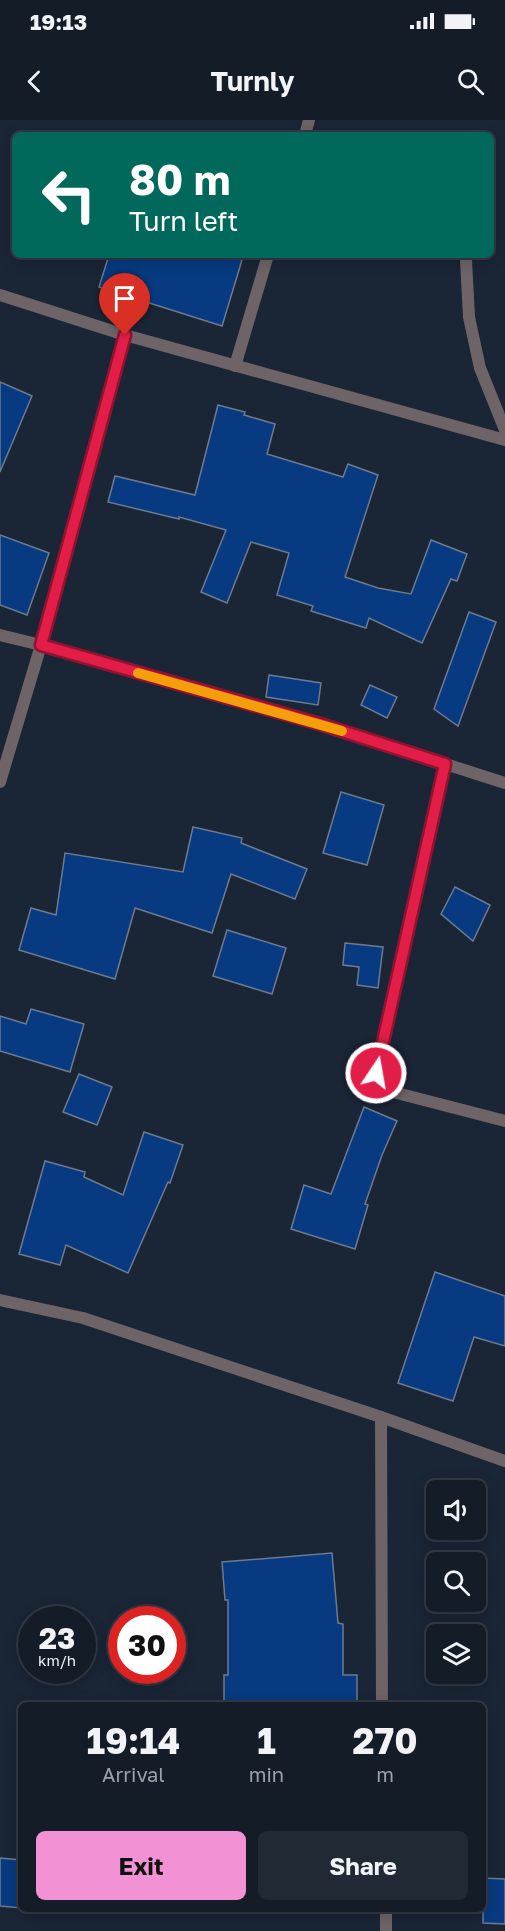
<!DOCTYPE html>
<html lang="en">
<head>
<meta charset="utf-8">
<style>
	:root { --surface:#141c28; --page:#212934; --text:#f1f3f6; --muted:#9da1a8; --line:#333a45; --accent:#f391d5 }
	body { margin:0; font-family:"Golos Text",sans-serif; background:var(--page); color:var(--text); height:100vh; display:flex; flex-direction:column; font-size:22px; white-space:nowrap }
	* { box-sizing:border-box; margin:0 }
	p { font-size:20px; color:var(--muted) }
	.icon { flex:none; width:33px; height:33px; fill:none; stroke:currentColor; stroke-width:2; stroke-linecap:round; stroke-linejoin:round }
	.map { position:relative; flex:1; overflow:hidden }
	.panel { position:absolute; left:18px; top:1582px; width:468px; height:210px; display:flex; flex-direction:column; background:var(--surface); border-radius:9px; box-shadow:0 3px 15px #0003,0 0 0 2px var(--line) }
	.panel>* { flex:none }
	.banner { position:absolute; left:12px; top:12px; width:482px; height:126px; border-radius:9px; box-shadow:0 3px 15px #0003,0 0 0 2px var(--line); background:#00695c; color:#fff; overflow:hidden }
	.buttons { position:absolute; left:426px; top:1360px; display:grid; gap:12px }
	.buttons a { display:grid; place-items:center; width:60px; height:60px; border-radius:9px; background:var(--surface); box-shadow:0 3px 15px #0003,0 0 0 2px var(--line); font-size:30px }
	.speed { position:absolute; left:18px; top:1486px; display:flex; gap:12px; font-size:30px; font-weight:700; text-align:center }
	.speed>* { display:grid; place-content:center; width:78px; height:78px; border-radius:50%; background:var(--surface); box-shadow:0 3px 15px #0003,0 0 0 2px var(--line); line-height:1 }
	.speed small { font-size:15px; font-weight:400 }
	.speed .limit { border:9px solid #d22; background:#fff; color:#111 }
	.pin { position:absolute; display:grid; place-items:center; width:51px; height:51px; color:#fff; margin:-62px -26px; border-radius:50% 50% 50% 0; rotate:-45deg; box-shadow:0 0 6px #0007 }
	.pin .icon { rotate:45deg }
	.me { position:absolute; width:66px; margin:-33px; rotate:12deg; stroke-linejoin:round; filter:drop-shadow(0 0 4px #0008) }
	.turn { display:flex; align-items:center; gap:21px; height:126px; padding:0 18px; font-size:27px }
	.turn .icon { width:78px; height:78px; stroke-width:2.5 }
	.turn b { display:block; font-size:42px; line-height:51px }
	.eta { display:flex; justify-content:space-evenly; align-items:center; height:102px; text-align:center }
	.eta b { font-size:36px; font-weight:700; line-height:42px }
	.action { display:flex; gap:12px; margin-top:auto; padding:12px 18px }
	.action a { flex:1; height:69px; border-radius:9px; background:var(--accent); color:#111; font-size:24px; font-weight:700; line-height:69px; text-align:center }
	.action a+a { background:var(--page); color:var(--text) }
	.status { display:flex; justify-content:space-between; align-items:center; height:42px; padding:0 30px; background:var(--surface); direction:ltr }
	.status svg { height:16px; fill:currentColor }
	header { display:flex; justify-content:space-between; align-items:center; height:78px; padding:0 18px; background:var(--surface); font-size:27px; font-weight:700 }
	.map>svg:first-child { display:block }
	.building { fill:#073a80; stroke:#6d7a8f; stroke-width:1.5 }
	.lines { fill:none; stroke-linecap:round; stroke-linejoin:round }
	.minor { stroke:#6e6367; stroke-width:12 }
	.route-casing { stroke:#92132f; stroke-width:15 }
	.route { stroke:#e11d48; stroke-width:10 }
	.slow { stroke:#f59e0b; stroke-width:10 }
</style>
</head>
<body>
<div class="status"><b>19:13</b><svg viewBox="0 0 49 12"><path d="M0 12V9h3v3zM5 12V6h3v6zM10 12V3h3v9zM15 12V0h3v12zM26 1h20v11H26zM47 4h2v5h-2z"/></svg></div>
<header><svg class="icon" aria-label="back" viewBox="0 0 24 24"><path d="M15 5l-7 7 7 7"/></svg>Turnly<svg class="icon" aria-label="search" viewBox="0 0 24 24"><circle cx="10" cy="10" r="6"/><path d="M15 15l6 6"/></svg></header>
<div class="map">
<svg width="505" height="1811" viewBox="0 0 505 1811">
	<rect width="100%" height="100%" fill="#1a2536"/>
	<g class="building">
		<polygon points="109,135 226,135 242,140 222,206 99,167"/>
		<polygon points="0,262 32,276 0,352"/>
		<polygon points="218,285 245,292 244,295 275,304 267,334 343,357 348,344 378,355 345,457 378,468 411,474 431,420 467,434 457,461 451,459 422,523 369,498 366,508 311,491 313,486 277,475 289,433 251,422 227,483 201,472 226,410 179,397 179,399 108,382 115,356 195,375"/>
		<polygon points="0,415 49,433 27,495 0,485"/>
		<polygon points="469,492 496,502 458,606 434,589"/>
		<polygon points="269,555 321,563 318,585 266,577"/>
		<polygon points="370,565 397,577 387,598 361,585"/>
		<polygon points="341,672 384,685 367,745 323,733"/>
		<polygon points="193,707 242,718 241,723 307,749 295,779 231,754 212,813 135,788 115,859 19,830 31,788 56,795 65,733 183,752"/>
		<polygon points="455,767 490,785 473,821 441,794"/>
		<polygon points="227,810 286,828 272,874 213,856"/>
		<polygon points="345,823 383,827 378,868 357,865 359,847 343,845"/>
		<polygon points="31,889 84,904 70,952 0,931 0,896 26,904"/>
		<polygon points="79,954 112,967 97,1005 63,992"/>
		<polygon points="364,987 397,1001 382,1035 365,1084 368,1085 355,1129 291,1109 304,1065 331,1074"/>
		<polygon points="144,1012 183,1025 170,1063 168,1062 128,1153 66,1125 60,1145 19,1134 45,1041 85,1052 84,1057 123,1075"/>
		<polygon points="435,1152 505,1176 505,1226 474,1217 453,1281 398,1263"/>
		<polygon points="332,1433 338,1503 343,1504 343,1555 357,1555 357,1583 224,1583 224,1555 228,1555 228,1480 225,1480 222,1442"/>
		<polygon points="0,1738 21,1740 21,1788 0,1786"/>
		<polygon points="483,1758 505,1759 505,1804 483,1803"/>
	</g>
	<g class="lines">
		<g class="minor">
			<polyline points="305,15 309,0"/>
			<polyline points="466,140 469,197 480,248 505,310"/>
			<polyline points="0,175 125,215 505,320"/>
			<polyline points="235,246 268,135"/>
			<polyline points="0,515 41,525 320,604 505,663"/>
			<polyline points="445,644 376,953 383,966 389,971 505,1001"/>
			<polyline points="0,662 41,525 125,215"/>
			<polyline points="0,1180 83,1198 381,1297 505,1341"/>
			<polyline points="381,1297 382,1586"/>
			<polyline points="386,1790 386,1811"/>
		</g>
	</g>
	<g class="lines">
		<defs>
			<polyline id="route" points="125,215 41,525 320,604 445,644 376,953"/>
		</defs>
		<use href="#route" class="route-casing"/>
		<use href="#route" class="route"/>
		<polyline class="slow" points="138,553 342,611"/>
	</g>
</svg>
<div class="buttons">
<a><svg class="icon" aria-label="sound" viewBox="0 0 24 24"><path d="M4 9h4l5-4v14l-5-4H4zM17 9q2 3 0 6"/></svg></a>
<a><svg class="icon" aria-label="search" viewBox="0 0 24 24"><circle cx="10" cy="10" r="6"/><path d="M15 15l6 6"/></svg></a>
<a><svg class="icon" aria-label="layers" viewBox="0 0 24 24"><path d="M12 4l9 5-9 5-9-5zM3 14l9 5 9-5"/></svg></a>
</div>
<div class="speed"><div>23<small>km/h</small></div><div class="limit">30</div></div>
<div class="pin" style="left:125px;top:215px;background:#d93025"><svg class="icon" aria-label="arrive" viewBox="0 0 24 24"><path d="M6 21V4h12l-3 4 3 4H6"/></svg></div>
<svg class="me" style="left:376px;top:953px" viewBox="-20 -20 40 40"><circle r="17" fill="#e11d48" stroke="#fff" stroke-width="3"/><path d="M0-11L8 9 0 5-8 9z" fill="#fff"/></svg>
<div class="banner">
<div class="turn"><svg class="icon" aria-label="left" viewBox="0 0 24 24"><path d="M17 20v-9H6M10 6l-5 5 5 5"/></svg><div><b>80 m</b>Turn left</div></div>
</div>
<section class="panel">
<div class="eta">
<div><b>19:14</b><p>Arrival</p></div>
<div><b>1</b><p>min</p></div>
<div><b>270</b><p>m</p></div>
</div>
<div class="action"><a>Exit</a><a>Share</a></div>
</section>
</div>
</body>
</html>
